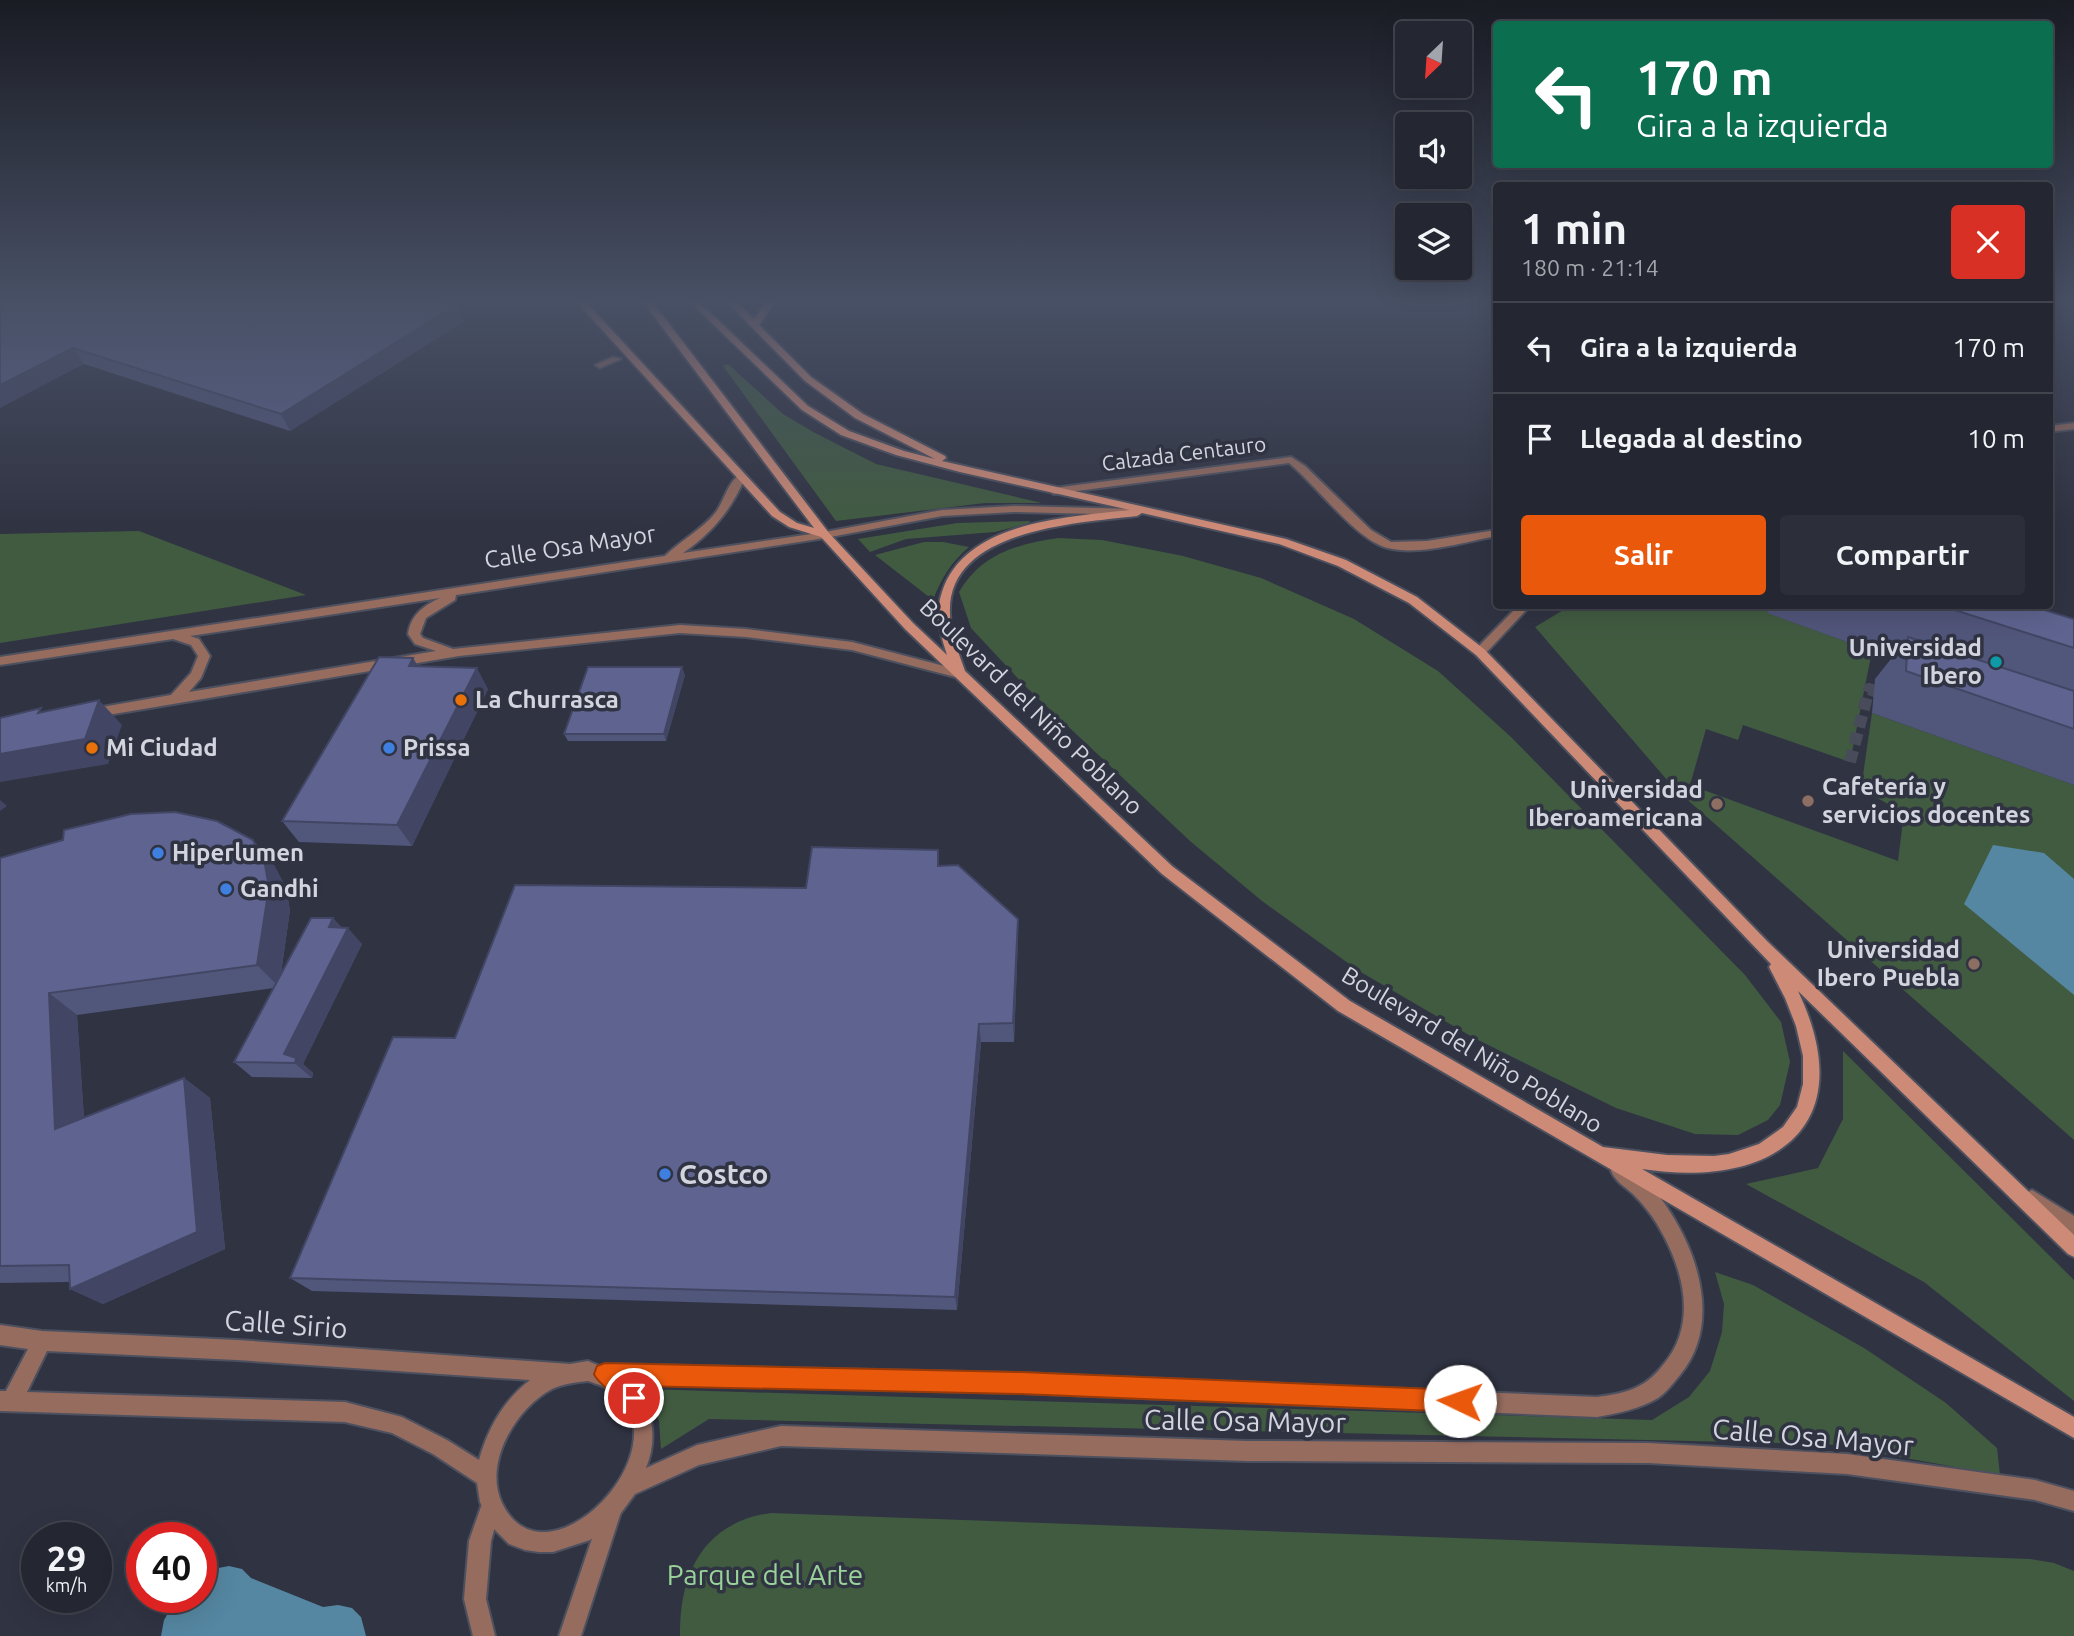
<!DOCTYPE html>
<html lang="es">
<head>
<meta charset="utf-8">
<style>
	:root { --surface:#242632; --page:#2c2e3a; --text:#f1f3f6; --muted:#a3a5ac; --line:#41434d; --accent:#ea580c }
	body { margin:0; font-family:Ubuntu,sans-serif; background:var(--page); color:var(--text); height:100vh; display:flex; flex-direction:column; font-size:26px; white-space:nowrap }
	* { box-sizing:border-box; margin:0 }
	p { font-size:23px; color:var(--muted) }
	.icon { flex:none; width:38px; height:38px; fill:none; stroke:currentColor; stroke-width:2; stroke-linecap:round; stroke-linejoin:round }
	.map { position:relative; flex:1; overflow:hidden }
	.details { position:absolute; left:1493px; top:182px; width:560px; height:427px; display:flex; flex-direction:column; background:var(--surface); border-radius:7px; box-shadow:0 7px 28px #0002,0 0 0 2px var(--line) }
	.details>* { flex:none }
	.guide { position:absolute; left:1493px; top:21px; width:560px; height:147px; border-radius:7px; box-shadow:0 7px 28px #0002,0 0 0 2px var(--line); background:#0b6e4f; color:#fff; overflow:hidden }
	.needle { width:46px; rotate:205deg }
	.controls { position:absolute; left:1395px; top:21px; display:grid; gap:14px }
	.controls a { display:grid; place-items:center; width:77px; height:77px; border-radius:7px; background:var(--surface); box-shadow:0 7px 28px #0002,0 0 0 2px var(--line); font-size:35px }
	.speed { position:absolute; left:21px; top:1522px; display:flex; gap:14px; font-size:35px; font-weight:700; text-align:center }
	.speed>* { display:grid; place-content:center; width:91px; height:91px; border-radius:50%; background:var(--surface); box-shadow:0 7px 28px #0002,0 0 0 2px var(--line); line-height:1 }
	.speed small { font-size:18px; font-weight:400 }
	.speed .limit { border:10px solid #d22; background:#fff; color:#111 }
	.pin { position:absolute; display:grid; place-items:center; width:60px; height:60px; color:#fff; margin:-30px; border:4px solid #fff; border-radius:50%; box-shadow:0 2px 7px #0007 }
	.me { position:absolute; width:77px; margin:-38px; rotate:273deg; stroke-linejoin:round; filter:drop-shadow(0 0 5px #0008) }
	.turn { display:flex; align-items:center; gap:24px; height:147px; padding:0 28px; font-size:32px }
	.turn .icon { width:91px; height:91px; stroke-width:2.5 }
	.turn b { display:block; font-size:49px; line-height:60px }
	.round { display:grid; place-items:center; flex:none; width:74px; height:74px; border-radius:7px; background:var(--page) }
	.summary { display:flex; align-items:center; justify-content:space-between; height:119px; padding:0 28px }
	h1 { font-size:42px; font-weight:700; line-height:52px }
	.button { display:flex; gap:14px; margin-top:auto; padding:14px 28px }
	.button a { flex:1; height:80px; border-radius:7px; background:var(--accent); color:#fff; font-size:28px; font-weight:700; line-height:80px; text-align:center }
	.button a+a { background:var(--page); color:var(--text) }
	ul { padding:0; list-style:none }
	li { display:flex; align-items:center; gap:21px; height:91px; padding:0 28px; border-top:2px solid var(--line) }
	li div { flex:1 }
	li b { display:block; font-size:26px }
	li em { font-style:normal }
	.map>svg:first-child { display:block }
	.green { fill:#415b41 }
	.water { fill:#5587a2 }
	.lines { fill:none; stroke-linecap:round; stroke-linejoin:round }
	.pedestrian-tunnel { stroke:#484b59; stroke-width:12; stroke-dasharray:12 6; stroke-linecap:butt }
	.pedestrian-casing { stroke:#4d505e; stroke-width:4 }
	.minor-casing { stroke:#4d505e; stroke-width:4 }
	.tertiary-casing { stroke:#4d505e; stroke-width:4 }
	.secondary-casing { stroke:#4d505e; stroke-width:4 }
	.pedestrian { fill:#966c5f; fill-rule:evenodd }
	.minor { fill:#966c5f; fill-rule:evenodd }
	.tertiary { fill:#966c5f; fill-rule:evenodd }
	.secondary { fill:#cd8a76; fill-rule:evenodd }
	.wall { fill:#51567b }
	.shaded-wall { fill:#424664 }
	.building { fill:#5e648f; stroke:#424664; stroke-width:2 }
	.route { fill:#ea580c; stroke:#983908; stroke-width:2 }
	.culture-dot { fill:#0f9aa8; stroke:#303342; stroke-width:2.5 }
	.food-dot { fill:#e8710a; stroke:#303342; stroke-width:2.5 }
	.shop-dot { fill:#3f7fe0; stroke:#303342; stroke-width:2.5 }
	.education-dot { fill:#8d6e63; stroke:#303342; stroke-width:2.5 }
	.labels { text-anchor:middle; stroke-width:7; stroke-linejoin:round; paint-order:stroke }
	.far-street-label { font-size:21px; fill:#d2d4de; stroke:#303342 }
	.street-label { font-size:24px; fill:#d2d4de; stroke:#303342 }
	.poi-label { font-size:24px; font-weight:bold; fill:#d2d4de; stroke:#303342; text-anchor:start }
	.near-poi-label { font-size:28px; font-weight:bold; fill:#d2d4de; stroke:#303342; text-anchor:start }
	.near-street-label { font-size:28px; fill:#d2d4de; stroke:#303342 }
	.near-park-label { font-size:28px; fill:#98d299; stroke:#303342 }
</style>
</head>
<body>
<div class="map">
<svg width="2074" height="1636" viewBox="0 0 2074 1636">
	<rect width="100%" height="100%" fill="#303342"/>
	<g class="green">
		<polygon points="728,364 783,414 815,433 876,464 1042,503 985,503 836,521 723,366"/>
		<polygon points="1030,521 1029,523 995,532 906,539 870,552 858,539 957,523"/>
		<polygon points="139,531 306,595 0,643 0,534"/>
		<path d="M1058 538 1102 540 1183 556 1261 578 1354 619 1438 671 1511 737 1745 975 1781 1022 1790 1062 1780 1105 1768 1120 1738 1135 1695 1134 1616 1108 1474 1038 1359 971 1262 901 1190 841 1024 685 971 628 959 592C981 554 1017 544 1058 538Z"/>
		<path d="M924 542H943L969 547C951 562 941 579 933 600L875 555Z"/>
		<polygon points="1570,606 1771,606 1768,613 1872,651 1850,762 1743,725 1738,740 1706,729 1690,785 1898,861 1904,813 1861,789 1872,713 2074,785 2074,1140 1674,788 1535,627"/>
		<polygon points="1843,1051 2074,1280 2074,1401 1924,1282 1746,1184 1818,1168 1843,1119"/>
		<polygon points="1715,1272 1753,1285 1864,1348 1946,1403 1997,1448 2000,1475 1827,1444 709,1419 661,1449 659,1421 645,1389 1652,1420 1689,1397 1710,1371 1722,1332 1724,1304"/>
		<path d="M771 1513 2030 1559 2054 1563 2074 1571V1636H680C679 1573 704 1522 771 1513Z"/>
	</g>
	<g class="water">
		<polygon points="1993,845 2044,853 2074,879 2074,995 1964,904"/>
		<polygon points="229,1566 242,1569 251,1578 323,1607 338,1605 352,1608 361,1617 366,1636 161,1636 164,1620 177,1598 201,1598 201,1575 213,1569"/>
	</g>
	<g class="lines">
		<polyline class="pedestrian-tunnel" points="1850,762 1869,689 1890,696"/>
		<defs>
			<polygon id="pedestrian" points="613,357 621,359 600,368 595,365"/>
			<g id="minor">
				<polygon points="2074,423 2074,429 2049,432 2049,426"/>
				<path d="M1291 457 1305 466 1371 530 1391 542 1427 541 1496 530V536C1465 542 1419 556 1388 548 1357 541 1316 485 1289 463L1054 494 1049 491 1054 488Z"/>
				<polygon points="1518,606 1530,606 1484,655 1476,655 1474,652 1476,649"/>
				<polygon points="491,1495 498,1498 501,1505 491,1541 486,1599 495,1636 473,1636 464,1599 469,1541 484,1498"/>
				<polygon points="611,1502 618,1505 621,1512 581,1636 559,1636 601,1512 604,1505"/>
			</g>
			<g id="tertiary">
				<path d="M740 475 745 478C731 510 712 533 683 553L825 532 942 510 1014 506 1137 509 1142 512 1137 515 1014 512 942 516 825 538 456 595 455 600 426 618 420 634 423 638 453 649 680 625 746 629 852 642 963 671 965 674 963 677 959 678 852 650 746 637 680 633 459 656 90 718 84 713 85 710 171 695 191 673 198 656 191 645 173 639 0 665V657L665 556C681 540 702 530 716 512 724 501 729 480 740 475ZM440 598C423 606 411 615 408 634L415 644 436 651 189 692 201 678 210 656 199 639 190 636Z"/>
				<path d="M1620 1162C1643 1172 1663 1199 1675 1220 1702 1266 1718 1329 1680 1375 1673 1383 1667 1392 1658 1398 1640 1409 1618 1413 1597 1417L1021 1393 633 1384C653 1407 658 1439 646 1468L697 1445 781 1426 1248 1441 1648 1443 1847 1454 2035 1480 2074 1491V1511L2035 1500 1847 1474 1648 1463 1248 1461 781 1446 699 1465 635 1494 615 1521 590 1540 553 1552H539L525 1550 509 1544 493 1528 480 1502 477 1483 433 1454 392 1433 345 1422 0 1411V1391H6L28 1349 0 1345V1325L42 1331 237 1340 570 1364 588 1361 600 1366 605 1364 1021 1373 1597 1397C1611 1395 1626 1393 1639 1386 1649 1381 1656 1374 1663 1365 1699 1323 1683 1267 1657 1224 1651 1214 1642 1203 1633 1194 1625 1187 1615 1181 1611 1171L1614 1165ZM47 1351 237 1360 530 1380C503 1401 488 1428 479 1460L447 1440 402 1417 345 1402 27 1392ZM588 1381C596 1384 606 1386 613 1391 687 1447 546 1594 502 1503 483 1463 516 1408 552 1389 563 1384 576 1382 588 1381Z"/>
				<polygon points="2032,1190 2074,1216 2074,1236 2026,1205 2023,1199 2026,1193"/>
			</g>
			<path id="secondary" d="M574 299H583L780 512 797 523 814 528 641 299H650L829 533 913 623 947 655C943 642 938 627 938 613 938 605 940 599 942 592 965 521 1068 517 1130 510L960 472 896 455 841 435 802 410 687 299H696L808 406 849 431 904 451 935 459 855 418 805 381 724 299H733L754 319 768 299H777L759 325 811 377 863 414 945 456 946 458 942 461 1286 539 1346 560 1417 597 1484 649 1767 941 2074 1235V1257L2068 1254 1798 991C1863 1128 1772 1189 1642 1169L2074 1417V1438L1338 1011 1162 874 905 629 821 537 789 527 772 516ZM1142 513 1279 544 1338 566 1409 603 1476 655 1771 964 1769 967 1785 998 1796 1026 1803 1056V1084L1797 1107 1783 1127 1759 1144 1729 1154 1714 1156 1667 1155 1603 1147 1350 1001 1172 866 965 671C959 653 950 634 950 614 946 529 1078 523 1137 516Z"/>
		</defs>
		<use href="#pedestrian" class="pedestrian-casing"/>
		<use href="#minor" class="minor-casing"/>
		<use href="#tertiary" class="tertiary-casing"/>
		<use href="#secondary" class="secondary-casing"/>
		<use href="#pedestrian" class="pedestrian"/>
		<use href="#minor" class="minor"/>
		<use href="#tertiary" class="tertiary"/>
		<use href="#secondary" class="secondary"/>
	</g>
	<g class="wall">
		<polygon points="0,299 456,305 463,322 290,431 84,364"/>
		<polygon points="1771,606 2031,606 2074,619 2074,785 1872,713 1875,679 1902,645 1881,638 1872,651 1767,613"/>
		<polygon points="418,666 488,689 412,846 299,842 282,821"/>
		<polygon points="685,675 666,741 568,741 564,734"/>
		<polygon points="253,840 273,863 286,888 290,910 281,974 333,918 341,927 362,944 303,1064 313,1073 312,1078 252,1077 234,1062 274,988 77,1015 84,1118 184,1078 210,1098 225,1249 103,1304 70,1289 69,1282 0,1283 0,858"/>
		<polygon points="940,866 1018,939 1014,1042 981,1042 957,1310 312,1291 290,1278 455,1038"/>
	</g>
	<g class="shaded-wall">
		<polygon points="456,305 463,322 290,431 281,414"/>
		<polygon points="73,348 84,364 0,408 0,385"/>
		<polygon points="413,658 426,679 409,666"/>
		<polygon points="682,667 685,675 666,741 664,734"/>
		<polygon points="477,668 488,689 412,846 397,825"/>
		<polygon points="99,700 122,725 108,764 0,782 0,754"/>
		<polygon points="0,800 7,806 0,811"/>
		<polygon points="253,840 273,863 286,888 290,910 279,987 257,965"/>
		<polygon points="333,918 345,933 348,928 362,944 303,1064 313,1073 312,1078 284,1054 329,927"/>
		<polygon points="1018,919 1018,939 1014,1042 1013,1023"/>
		<polygon points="49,993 77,1015 86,1148 55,1129"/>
		<polygon points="979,1024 981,1042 957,1310 955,1297"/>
		<polygon points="184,1078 210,1098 225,1249 103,1304 70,1289"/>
	</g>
	<g class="building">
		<polygon points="0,299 434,299 456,305 281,414 73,348 0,385"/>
		<polygon points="1894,606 1905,606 1904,609"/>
		<polygon points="1942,606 2031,606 2074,619 2074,648"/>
		<polygon points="1908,637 2074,691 2074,729 1906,671"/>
		<polygon points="379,657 413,658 409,666 477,668 397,825 282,821"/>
		<polygon points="588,667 682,667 664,734 564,734"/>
		<polygon points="99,700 85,739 0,754 0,718 41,708 38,713"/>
		<polygon points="175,812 217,821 253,840 265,865 269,887 257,965 49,993 55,1129 184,1078 197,1232 70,1289 69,1265 0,1266 0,858 63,840 64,830 131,814"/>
		<polygon points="812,847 938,850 938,866 958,865 1018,919 1013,1023 979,1024 955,1297 290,1278 393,1037 455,1038 515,885 806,888"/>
		<polygon points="311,918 333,918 329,927 348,928 284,1054 296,1058 295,1063 234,1062"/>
	</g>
	<linearGradient id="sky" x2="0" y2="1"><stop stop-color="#1a1c24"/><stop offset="0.57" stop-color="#485065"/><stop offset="1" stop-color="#485065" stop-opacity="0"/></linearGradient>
	<rect width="2074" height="528" fill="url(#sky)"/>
	<path class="route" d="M605 1363 1021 1372 1460 1390 1468 1393 1471 1401 1468 1409 1460 1412 1021 1394 638 1386 645 1398 642 1406 634 1410C627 1407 596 1381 594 1374L597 1366Z"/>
	<circle class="culture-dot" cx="1996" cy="662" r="7"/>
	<g class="food-dot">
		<circle cx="461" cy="700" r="7"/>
		<circle cx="92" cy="748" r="7"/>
	</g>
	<g class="shop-dot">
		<circle cx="389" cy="748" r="7"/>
		<circle cx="158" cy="853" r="7"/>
		<circle cx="226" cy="889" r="7"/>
		<circle cx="665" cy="1174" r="7"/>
	</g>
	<g class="education-dot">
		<circle cx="1808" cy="801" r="7"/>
		<circle cx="1717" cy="804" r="7"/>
		<circle cx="1974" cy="964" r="7"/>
	</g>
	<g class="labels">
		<g class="far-street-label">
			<text transform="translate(1184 454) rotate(-7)" y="7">Calzada Centauro</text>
		</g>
		<g class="street-label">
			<text transform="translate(570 547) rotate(-9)" y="8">Calle Osa Mayor</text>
			<text transform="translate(1031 707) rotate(44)" y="8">Boulevard del Niño Poblano</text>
			<text transform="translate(1472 1050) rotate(31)" y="8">Boulevard del Niño Poblano</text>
		</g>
		<g class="poi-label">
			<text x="1982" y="656" text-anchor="end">Universidad<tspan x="1982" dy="28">Ibero</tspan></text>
			<text x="475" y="708">La Churrasca</text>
			<text x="106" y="756">Mi Ciudad</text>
			<text x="403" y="756">Prissa</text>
			<text x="1822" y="795">Cafetería y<tspan x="1822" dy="28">servicios docentes</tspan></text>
			<text x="1703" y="798" text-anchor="end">Universidad<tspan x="1703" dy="28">Iberoamericana</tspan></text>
			<text x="172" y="861">Hiperlumen</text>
			<text x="240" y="897">Gandhi</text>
			<text x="1960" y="958" text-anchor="end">Universidad<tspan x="1960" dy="28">Ibero Puebla</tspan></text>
		</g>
		<g class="near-poi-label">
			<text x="679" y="1184">Costco</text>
		</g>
		<g class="near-street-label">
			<text transform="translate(286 1324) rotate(4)" y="10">Calle Sirio</text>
			<text transform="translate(1245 1421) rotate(1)" y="10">Calle Osa Mayor</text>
			<text transform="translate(1813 1437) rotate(5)" y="10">Calle Osa Mayor</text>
		</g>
		<g class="near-park-label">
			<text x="765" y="1585">Parque del Arte</text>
		</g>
	</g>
</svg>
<div class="controls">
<a><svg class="needle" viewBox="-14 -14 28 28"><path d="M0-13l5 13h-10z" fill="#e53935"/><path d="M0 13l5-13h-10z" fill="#a3a5ac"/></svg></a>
<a><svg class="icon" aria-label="sound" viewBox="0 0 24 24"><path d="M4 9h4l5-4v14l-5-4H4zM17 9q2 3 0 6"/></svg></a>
<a><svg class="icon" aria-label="layers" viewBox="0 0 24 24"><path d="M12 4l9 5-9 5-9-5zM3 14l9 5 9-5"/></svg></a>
</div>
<div class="speed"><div>29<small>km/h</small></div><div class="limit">40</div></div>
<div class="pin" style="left:634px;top:1398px;background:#d93025"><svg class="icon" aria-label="arrive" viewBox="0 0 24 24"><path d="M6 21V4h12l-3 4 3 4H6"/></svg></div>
<svg class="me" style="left:1460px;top:1401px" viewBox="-20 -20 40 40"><circle r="19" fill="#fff"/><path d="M0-13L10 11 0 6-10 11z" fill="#ea580c"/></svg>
<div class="guide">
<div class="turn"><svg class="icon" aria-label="left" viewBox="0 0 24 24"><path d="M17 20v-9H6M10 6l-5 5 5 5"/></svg><div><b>170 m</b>Gira a la izquierda</div></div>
</div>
<section class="details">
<div class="summary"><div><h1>1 min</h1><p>180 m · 21:14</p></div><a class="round" style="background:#d93025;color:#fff"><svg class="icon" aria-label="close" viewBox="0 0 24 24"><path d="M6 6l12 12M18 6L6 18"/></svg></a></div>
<ul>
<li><svg class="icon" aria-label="left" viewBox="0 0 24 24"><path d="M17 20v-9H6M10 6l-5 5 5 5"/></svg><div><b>Gira a la izquierda</b></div><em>170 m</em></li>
<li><svg class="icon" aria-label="arrive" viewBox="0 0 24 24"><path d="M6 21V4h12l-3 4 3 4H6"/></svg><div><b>Llegada al destino</b></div><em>10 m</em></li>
</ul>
<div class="button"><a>Salir</a><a>Compartir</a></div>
</section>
</div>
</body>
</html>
